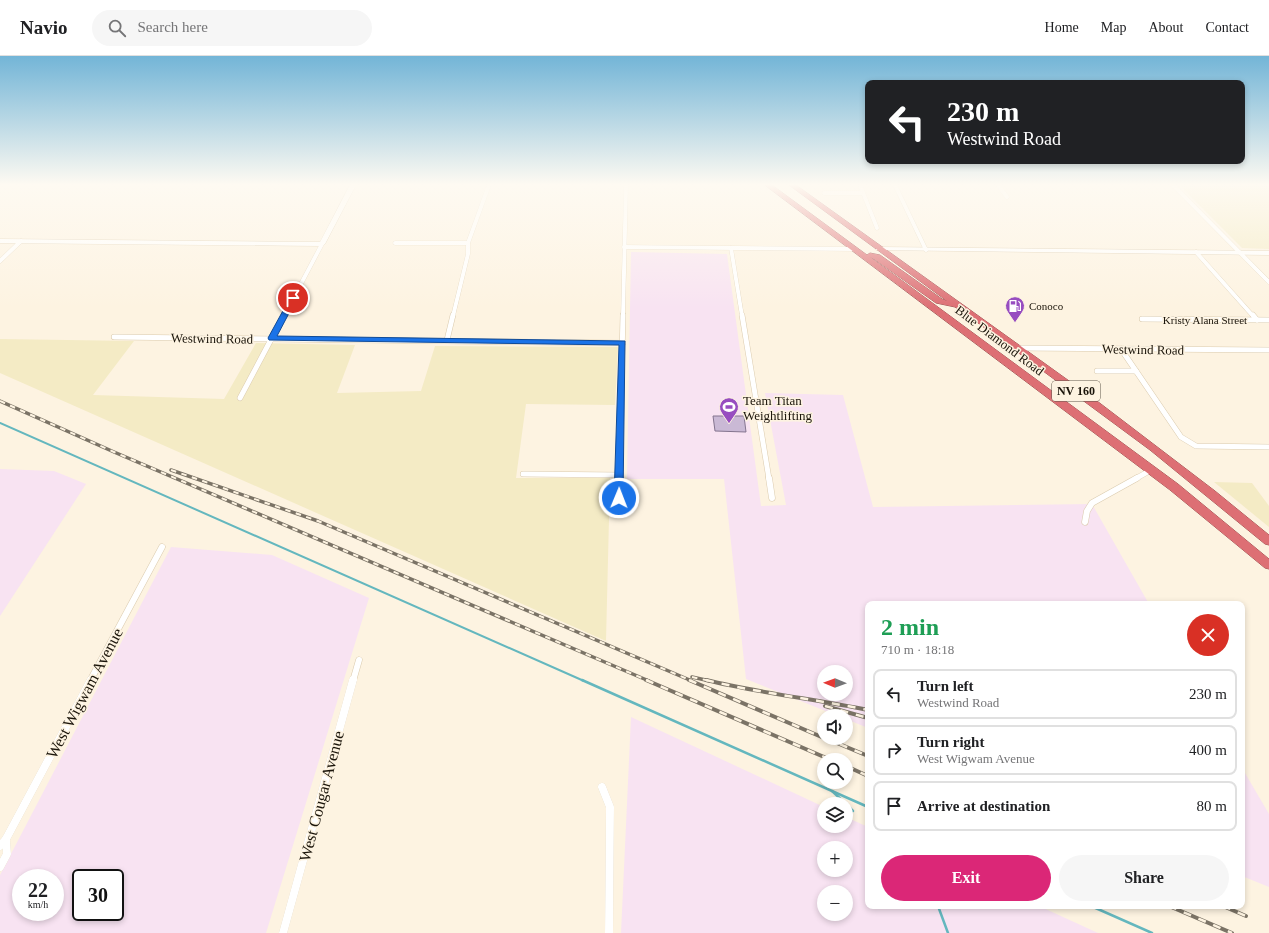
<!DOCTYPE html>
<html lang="en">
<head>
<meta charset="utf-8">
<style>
	:root { --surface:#fff; --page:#f6f6f6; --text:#202124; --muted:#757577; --line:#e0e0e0; --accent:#db2777 }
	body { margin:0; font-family:"Times New Roman",serif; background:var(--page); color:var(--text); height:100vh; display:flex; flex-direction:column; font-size:15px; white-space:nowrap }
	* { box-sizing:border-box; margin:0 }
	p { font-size:13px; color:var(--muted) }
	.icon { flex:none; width:22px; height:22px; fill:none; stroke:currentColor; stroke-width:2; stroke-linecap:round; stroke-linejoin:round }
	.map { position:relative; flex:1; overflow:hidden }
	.side { position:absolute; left:865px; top:545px; width:380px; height:308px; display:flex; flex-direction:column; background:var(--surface); border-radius:8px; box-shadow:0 2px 6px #0003 }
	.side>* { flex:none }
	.top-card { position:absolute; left:865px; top:24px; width:380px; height:84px; border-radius:8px; box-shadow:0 2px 6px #0003; background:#202124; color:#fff; overflow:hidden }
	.needle { width:26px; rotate:271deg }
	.tools { position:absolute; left:817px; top:609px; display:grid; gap:8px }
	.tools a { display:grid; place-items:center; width:36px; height:36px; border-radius:50%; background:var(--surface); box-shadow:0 2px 6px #0003; font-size:20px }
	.speed { position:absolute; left:12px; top:813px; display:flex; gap:8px; font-size:20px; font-weight:700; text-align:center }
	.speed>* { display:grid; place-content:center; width:52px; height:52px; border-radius:50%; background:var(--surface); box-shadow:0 2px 6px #0003; line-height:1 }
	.speed small { font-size:10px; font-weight:400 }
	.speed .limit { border:2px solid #111; border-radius:6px; background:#fff; color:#111 }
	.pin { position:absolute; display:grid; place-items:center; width:34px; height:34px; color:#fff; margin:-17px; border:2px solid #fff; border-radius:50%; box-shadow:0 1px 4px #0007 }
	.me { position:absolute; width:44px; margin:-22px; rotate:1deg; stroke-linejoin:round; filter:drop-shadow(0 0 3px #0008) }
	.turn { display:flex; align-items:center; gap:14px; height:84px; padding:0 16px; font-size:18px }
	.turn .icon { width:52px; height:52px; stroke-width:2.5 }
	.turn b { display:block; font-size:28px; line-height:34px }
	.round { display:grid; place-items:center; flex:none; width:42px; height:42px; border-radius:21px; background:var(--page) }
	.overview { display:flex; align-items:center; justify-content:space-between; height:68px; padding:0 16px }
	h1 { font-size:24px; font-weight:600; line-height:30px; color:#1e9e55 }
	.button { display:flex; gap:8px; margin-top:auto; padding:8px 16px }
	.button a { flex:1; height:46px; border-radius:24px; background:var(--accent); color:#fff; font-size:16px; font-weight:600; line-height:46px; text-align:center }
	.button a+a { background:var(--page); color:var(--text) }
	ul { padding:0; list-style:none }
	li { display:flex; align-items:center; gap:12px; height:50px; margin:0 8px 6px; padding:0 8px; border:2px solid var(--line); border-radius:8px }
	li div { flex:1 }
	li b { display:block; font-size:15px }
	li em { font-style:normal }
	header { display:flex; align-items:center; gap:24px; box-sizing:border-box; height:56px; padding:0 20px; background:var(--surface); border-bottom:1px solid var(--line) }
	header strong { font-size:19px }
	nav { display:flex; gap:22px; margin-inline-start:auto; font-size:14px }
	.search { width:280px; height:36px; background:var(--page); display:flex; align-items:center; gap:10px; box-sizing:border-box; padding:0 14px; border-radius:22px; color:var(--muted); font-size:15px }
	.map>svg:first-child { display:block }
	.industrial { fill:#f8e3f2; fill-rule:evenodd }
	.sand { fill:#f4ebc5 }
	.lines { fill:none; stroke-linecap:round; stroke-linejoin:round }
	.stream-far1 { stroke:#64b7be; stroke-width:2 }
	.stream { stroke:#64b7be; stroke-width:2.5 }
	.building { fill:#cab9d5; stroke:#84758f }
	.street-far3-casing { stroke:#dbcbae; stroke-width:4.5 }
	.street-far2-casing { stroke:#dbcbae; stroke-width:6 }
	.street-far1-casing { stroke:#dbcbae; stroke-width:7 }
	.street-casing { stroke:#dbcbae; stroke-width:8 }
	.secondary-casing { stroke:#dbcbae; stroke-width:1 }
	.highway-casing { stroke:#994f4f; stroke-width:1 }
	.street-far3 { stroke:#fff; stroke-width:4 }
	.street-far2 { stroke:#fff; stroke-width:5 }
	.street-far1 { stroke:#fff; stroke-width:6 }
	.street { stroke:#fff; stroke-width:8 }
	.secondary { fill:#fff; fill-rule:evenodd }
	.highway { fill:#dd6f74; fill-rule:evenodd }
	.rail-far1-casing { stroke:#7b7366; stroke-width:3.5 }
	.rail-casing { stroke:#7b7366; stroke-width:4 }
	.rail-far1 { stroke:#fdf3e1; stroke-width:2; stroke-dasharray:5.5; stroke-linecap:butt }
	.rail { stroke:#fdf3e1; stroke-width:2.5; stroke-dasharray:8; stroke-linecap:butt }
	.route { fill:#1a73e8; stroke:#114b97 }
	.labels { text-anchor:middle; stroke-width:3; stroke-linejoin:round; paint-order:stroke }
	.far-poi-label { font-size:11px; fill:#1a140a; stroke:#fdf3e1; text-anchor:start }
	.far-street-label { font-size:11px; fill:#1a140a; stroke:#fdf3e1 }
	.shield { fill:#fdf3e1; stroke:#5e574a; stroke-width:1 }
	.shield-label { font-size:12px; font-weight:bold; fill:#1a140a }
	.street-label { font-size:13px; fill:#1a140a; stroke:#fdf3e1 }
	.poi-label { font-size:13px; fill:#1a140a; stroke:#fdf3e1; text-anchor:start }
	.near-street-label { font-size:16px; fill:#1a140a; stroke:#fdf3e1 }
</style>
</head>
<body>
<header>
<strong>Navio</strong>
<div class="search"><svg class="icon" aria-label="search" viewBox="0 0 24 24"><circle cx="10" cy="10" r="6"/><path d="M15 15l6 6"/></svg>Search here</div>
<nav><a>Home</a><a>Map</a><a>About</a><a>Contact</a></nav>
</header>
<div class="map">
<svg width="1269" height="877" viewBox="0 0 1269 877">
	<rect width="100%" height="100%" fill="#fdf3e1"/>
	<g class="industrial">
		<path d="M631 196 727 198 761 450 786 449 765 337 843 339 873 451 1092 448 1149 548H868V672L846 663V660H838L746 623 724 423H627ZM824 616H846V638H824Z"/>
		<polygon points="0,413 54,415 86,428 0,560"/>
		<path d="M171 491 272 499 369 542 266 877H0V819ZM21 822H55V856H21ZM81 822H115V856H81Z"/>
		<path d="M631 661 824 751V770H846V761L868 771V850H1039L1098 877H621ZM824 792H846V814H824ZM824 836H846V858H824Z"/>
		<polygon points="1242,712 1269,758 1269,831 1242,820"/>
	</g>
	<g class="sand">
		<polygon points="1179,129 1269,129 1269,193 1242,192"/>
		<polygon points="0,283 134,285 93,339 224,343 256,287 355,289 337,337 421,335 435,290 618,291 615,349 526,348 516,422 610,422 606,585 0,317"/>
		<polygon points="1214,426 1252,427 1269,450 1269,471"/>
	</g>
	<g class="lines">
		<polyline class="stream-far1" points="0,367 584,625"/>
		<g class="stream">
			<polyline points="582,624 868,751"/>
			<polyline points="832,735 846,748"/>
			<polyline points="846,748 853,755"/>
			<polyline points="938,850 948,877"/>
			<polyline points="1091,850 1152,877"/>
		</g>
	</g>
	<polygon class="building" points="713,360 744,360 746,376 715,375"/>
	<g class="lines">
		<defs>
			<g id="street-far3">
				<polyline points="860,129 877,172"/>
				<polyline points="895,129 926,194"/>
				<polyline points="998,129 1007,141"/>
				<polyline points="1173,129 1269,226"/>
				<polyline points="824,137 863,137"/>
				<polyline points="395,187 468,187"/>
				<polyline points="624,191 854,193"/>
				<polyline points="731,192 742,260"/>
				<polyline points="1196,196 1253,260"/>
				<polyline points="0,205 21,185"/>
				<polyline points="284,260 322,188"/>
				<polyline points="453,260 468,198 468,187 489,129"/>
				<polyline points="623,260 626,129"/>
			</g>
			<g id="street-far2">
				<polyline points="742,259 769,423"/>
				<polyline points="1253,259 1257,264"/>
				<polyline points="1142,263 1269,264"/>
				<polyline points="114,281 623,287"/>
				<polyline points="447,284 453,259"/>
				<polyline points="1018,292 1269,294"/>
				<polyline points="1121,293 1181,381 1196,390 1269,391"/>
				<polyline points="1097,315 1136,315"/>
				<polyline points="240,342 284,259"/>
				<polyline points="523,418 619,419"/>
				<polyline points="619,423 623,259"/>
				<polyline points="1135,423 1151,414"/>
			</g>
			<g id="street-far1">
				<polyline points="769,422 772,442"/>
				<polyline points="619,442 619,422"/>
				<polyline points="1085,466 1087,455 1092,447 1137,422"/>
				<polyline points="90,625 162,491"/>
				<polyline points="353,625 359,604"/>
			</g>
			<g id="street">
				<polyline points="602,731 610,751 609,877"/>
				<polyline points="0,790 6,783 91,624"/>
				<polyline points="0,811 7,798 6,783"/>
				<polyline points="283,877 353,624"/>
			</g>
			<g id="secondary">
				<polygon points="350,129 356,129 325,188 322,190 0,187 0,183 320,186"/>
				<polygon points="878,191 1269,195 1269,199 876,194 876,192"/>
			</g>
			<polygon id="highway" points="765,129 772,129 867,199 870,197 880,199 942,243 947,245 789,129 796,129 1097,345 1215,435 1269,479 1269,489 1265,488 1150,394 970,261 955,251 936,247 874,203 870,201 1178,428 1269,503 1269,513 1265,512 1170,434"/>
		</defs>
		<use href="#street-far3" class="street-far3-casing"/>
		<use href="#street-far2" class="street-far2-casing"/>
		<use href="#street-far1" class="street-far1-casing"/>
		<use href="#street" class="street-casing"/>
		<use href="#secondary" class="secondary-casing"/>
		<use href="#highway" class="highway-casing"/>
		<use href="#street-far3" class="street-far3"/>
		<use href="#street-far2" class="street-far2"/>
		<use href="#street-far1" class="street-far1"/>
		<use href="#street" class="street"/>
		<use href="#secondary" class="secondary"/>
		<use href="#highway" class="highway"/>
		<defs>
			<g id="rail-far1">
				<polyline points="0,345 114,396 649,625"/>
				<polyline points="171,414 318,465 692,625"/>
				<polyline points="692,621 710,625"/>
			</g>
			<g id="rail">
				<polyline points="646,624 831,704"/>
				<polyline points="689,624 824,682"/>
				<path d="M706 624C759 637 814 643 868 654"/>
				<polyline points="825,650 868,662"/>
				<polyline points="825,682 868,700"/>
				<polyline points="846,710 868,720"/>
				<polyline points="1169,850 1232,877"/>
				<polyline points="1223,850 1246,860"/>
			</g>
		</defs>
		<use href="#rail-far1" class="rail-far1-casing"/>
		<use href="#rail" class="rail-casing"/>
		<use href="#rail-far1" class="rail-far1"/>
		<use href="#rail" class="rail"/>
	</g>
	<linearGradient id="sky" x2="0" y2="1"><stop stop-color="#73b5d7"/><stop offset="0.51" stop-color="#fefaf2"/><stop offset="1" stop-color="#fefaf2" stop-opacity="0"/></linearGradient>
	<rect width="1269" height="252" fill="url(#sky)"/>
	<polygon class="route" points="291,240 297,242 277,280 625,285 623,442 622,445 616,445 614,442 619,289 269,284 268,282"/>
	<defs>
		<symbol id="fuel-pin" viewBox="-11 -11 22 30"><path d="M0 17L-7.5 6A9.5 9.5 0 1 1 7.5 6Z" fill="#974dc0" stroke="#fdf3e1"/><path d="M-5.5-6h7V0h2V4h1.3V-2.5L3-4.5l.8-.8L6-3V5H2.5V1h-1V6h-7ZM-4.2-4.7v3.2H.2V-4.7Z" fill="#fff"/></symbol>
		<symbol id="stadium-pin" viewBox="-11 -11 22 30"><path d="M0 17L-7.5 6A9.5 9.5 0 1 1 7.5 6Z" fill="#974dc0" stroke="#fdf3e1"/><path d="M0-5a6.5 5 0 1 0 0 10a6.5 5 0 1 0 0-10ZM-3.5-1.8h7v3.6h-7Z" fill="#fff"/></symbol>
	</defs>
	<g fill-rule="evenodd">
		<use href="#fuel-pin" x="1004" y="239" width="22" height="30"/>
		<use href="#stadium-pin" x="718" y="340" width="22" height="30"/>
	</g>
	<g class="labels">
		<g class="far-poi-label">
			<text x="1029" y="254">Conoco</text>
		</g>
		<g class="far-street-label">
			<text x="1205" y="268">Kristy Alana Street</text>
		</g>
		<rect class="shield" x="1052" y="325" width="48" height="20" rx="3"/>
		<g class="shield-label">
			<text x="1076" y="339">NV 160</text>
		</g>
		<g class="street-label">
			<text transform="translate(212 282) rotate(1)" y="5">Westwind Road</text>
			<text transform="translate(1000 284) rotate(37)" y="5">Blue Diamond Road</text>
			<text transform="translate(1143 293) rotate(1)" y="5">Westwind Road</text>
		</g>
		<g class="poi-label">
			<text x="743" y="349">Team Titan<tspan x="743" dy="15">Weightlifting</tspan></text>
		</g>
		<g class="near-street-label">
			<text transform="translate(84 637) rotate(-62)" y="6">West Wigwam Avenue</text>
			<text transform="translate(321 740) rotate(-75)" y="6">West Cougar Avenue</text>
		</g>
	</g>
</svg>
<div class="tools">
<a><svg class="needle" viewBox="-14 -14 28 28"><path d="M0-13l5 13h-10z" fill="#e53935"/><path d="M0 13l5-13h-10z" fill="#757577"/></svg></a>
<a><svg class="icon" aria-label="sound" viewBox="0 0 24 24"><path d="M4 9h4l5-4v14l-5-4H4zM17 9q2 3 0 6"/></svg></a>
<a><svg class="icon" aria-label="search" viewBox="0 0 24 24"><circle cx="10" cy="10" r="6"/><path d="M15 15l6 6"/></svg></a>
<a><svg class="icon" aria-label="layers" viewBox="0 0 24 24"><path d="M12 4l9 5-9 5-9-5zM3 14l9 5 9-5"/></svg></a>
<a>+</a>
<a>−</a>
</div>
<div class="speed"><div>22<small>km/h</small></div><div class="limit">30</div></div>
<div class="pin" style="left:293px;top:242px;background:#d93025"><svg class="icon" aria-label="arrive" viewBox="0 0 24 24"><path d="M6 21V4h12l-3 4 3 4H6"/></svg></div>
<svg class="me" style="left:619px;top:442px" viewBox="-20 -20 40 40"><circle r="17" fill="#1a73e8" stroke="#fff" stroke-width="3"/><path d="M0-11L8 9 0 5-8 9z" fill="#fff"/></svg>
<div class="top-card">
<div class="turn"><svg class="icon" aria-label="left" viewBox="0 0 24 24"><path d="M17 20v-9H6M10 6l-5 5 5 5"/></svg><div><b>230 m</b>Westwind Road</div></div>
</div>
<section class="side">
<div class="overview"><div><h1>2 min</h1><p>710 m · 18:18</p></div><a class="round" style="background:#d93025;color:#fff"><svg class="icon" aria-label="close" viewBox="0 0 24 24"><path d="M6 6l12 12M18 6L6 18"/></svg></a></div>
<ul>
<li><svg class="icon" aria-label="left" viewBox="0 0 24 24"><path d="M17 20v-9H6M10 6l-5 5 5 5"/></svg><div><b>Turn left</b><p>Westwind Road</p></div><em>230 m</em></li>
<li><svg class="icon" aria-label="right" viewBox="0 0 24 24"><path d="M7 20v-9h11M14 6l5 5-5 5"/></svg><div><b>Turn right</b><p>West Wigwam Avenue</p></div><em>400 m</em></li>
<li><svg class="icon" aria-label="arrive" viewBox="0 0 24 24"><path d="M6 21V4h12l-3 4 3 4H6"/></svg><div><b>Arrive at destination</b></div><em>80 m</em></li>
</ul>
<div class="button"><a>Exit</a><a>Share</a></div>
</section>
</div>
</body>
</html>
